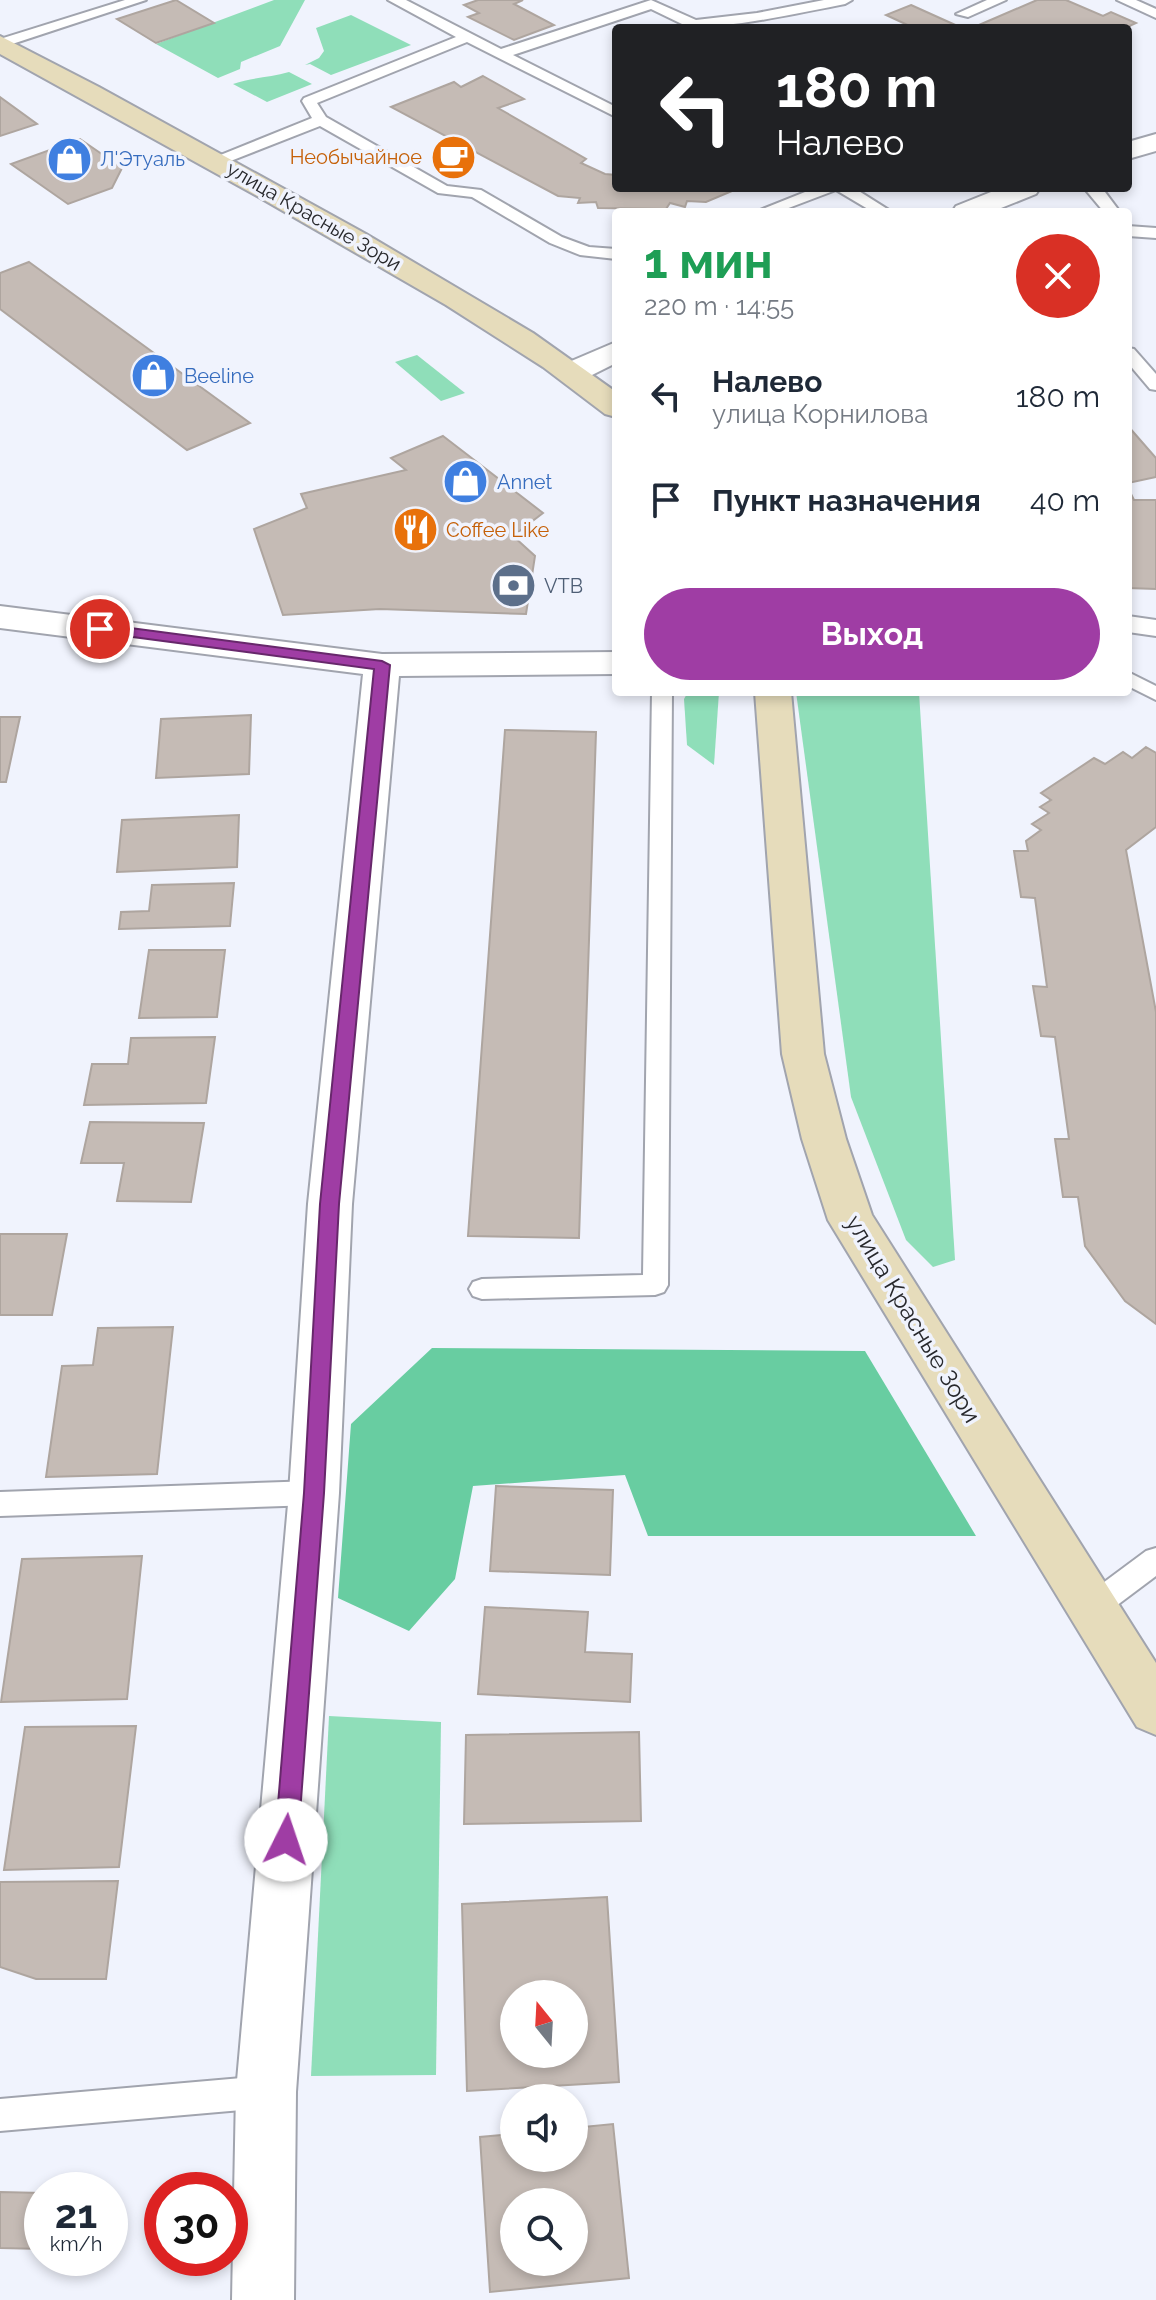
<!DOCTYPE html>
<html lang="ru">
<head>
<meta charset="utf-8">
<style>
	:root { --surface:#fff; --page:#f2f2f3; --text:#1f2937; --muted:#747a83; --accent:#9f3da4 }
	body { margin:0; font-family:Raleway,sans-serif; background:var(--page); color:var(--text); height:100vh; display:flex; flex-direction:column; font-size:30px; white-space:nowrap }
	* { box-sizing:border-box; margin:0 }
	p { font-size:26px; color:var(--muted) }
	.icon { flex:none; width:44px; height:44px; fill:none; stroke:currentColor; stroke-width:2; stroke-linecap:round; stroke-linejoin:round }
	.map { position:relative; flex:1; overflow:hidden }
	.panel { position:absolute; left:612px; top:208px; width:520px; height:488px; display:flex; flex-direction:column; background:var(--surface); border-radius:8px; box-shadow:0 4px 12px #0003 }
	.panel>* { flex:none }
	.hud { position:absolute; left:612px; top:24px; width:520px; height:168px; border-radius:8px; box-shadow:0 4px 12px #0003; background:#202124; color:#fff; overflow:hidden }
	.needle { width:52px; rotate:342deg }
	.buttons { position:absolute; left:500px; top:1980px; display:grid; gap:16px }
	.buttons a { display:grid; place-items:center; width:88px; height:88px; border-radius:50%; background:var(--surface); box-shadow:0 4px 12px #0003; font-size:40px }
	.speed { position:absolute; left:24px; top:2172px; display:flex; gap:16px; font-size:40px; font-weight:700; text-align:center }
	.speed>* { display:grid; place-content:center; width:104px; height:104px; border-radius:50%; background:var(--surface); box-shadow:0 4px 12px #0003; line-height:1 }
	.speed small { font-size:20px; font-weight:400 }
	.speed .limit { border:12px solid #d22; background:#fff; color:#111 }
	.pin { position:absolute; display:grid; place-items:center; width:68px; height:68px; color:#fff; margin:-34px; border:4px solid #fff; border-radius:50%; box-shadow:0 2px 8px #0007 }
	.me { position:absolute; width:88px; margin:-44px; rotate:4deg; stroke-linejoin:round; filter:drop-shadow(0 0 6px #0008) }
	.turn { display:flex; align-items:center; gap:28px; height:168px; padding:0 32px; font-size:36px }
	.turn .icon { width:104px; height:104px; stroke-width:2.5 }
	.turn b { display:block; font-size:56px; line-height:68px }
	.round { display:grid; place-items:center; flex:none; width:84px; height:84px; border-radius:42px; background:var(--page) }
	.summary { display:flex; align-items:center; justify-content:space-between; height:136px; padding:0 32px }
	h1 { font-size:48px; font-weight:700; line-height:60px; color:#1e9e55 }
	.primary-button { display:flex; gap:16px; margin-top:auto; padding:16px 32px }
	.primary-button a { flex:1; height:92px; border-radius:48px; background:var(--accent); color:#fff; font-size:32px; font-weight:700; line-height:92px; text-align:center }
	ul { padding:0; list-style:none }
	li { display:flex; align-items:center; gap:24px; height:104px; padding:0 32px }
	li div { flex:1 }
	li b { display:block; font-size:30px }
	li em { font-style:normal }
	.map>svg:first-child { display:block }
	.green { fill:#8fdeb9 }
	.forest { fill:#68cda1 }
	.building { fill:#c5bbb5; stroke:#aea59f; stroke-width:2; fill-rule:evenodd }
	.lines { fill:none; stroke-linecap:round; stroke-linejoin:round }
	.service-casing { stroke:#a1a4ae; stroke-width:4 }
	.pedestrian-casing { stroke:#a1a4ae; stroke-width:4 }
	.minor-casing { stroke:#a1a4ae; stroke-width:4 }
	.secondary-casing { stroke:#a1a4ae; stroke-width:4 }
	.service { fill:#fff; fill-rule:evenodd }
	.pedestrian { fill:#fff; fill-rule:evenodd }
	.minor { fill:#fff; fill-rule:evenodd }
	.secondary { fill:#e6dcbb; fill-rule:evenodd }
	.route { fill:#9f3da4; stroke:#67286b; stroke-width:2 }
	.labels { text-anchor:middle; stroke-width:7; stroke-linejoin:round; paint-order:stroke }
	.far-food-label { font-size:20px; fill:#c56008; stroke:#f0f3fd; text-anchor:end }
	.far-shop-label { font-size:20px; fill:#366cbe; stroke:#f0f3fd; text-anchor:start }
	.far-street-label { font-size:20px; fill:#27282c; stroke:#f0f3fd }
	.far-service-label { font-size:20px; fill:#4e5e75; stroke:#f0f3fd; text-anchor:start }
	.street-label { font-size:24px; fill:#27282c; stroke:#f0f3fd }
</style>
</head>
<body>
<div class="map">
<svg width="1156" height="2300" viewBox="0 0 1156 2300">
	<rect width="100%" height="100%" fill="#f0f3fd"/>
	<g class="green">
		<polygon points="274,0 305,0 280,46 241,62 240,69 218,78 156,44"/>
		<polygon points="351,15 411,45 331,75 310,64 305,65 319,58 324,51 316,28"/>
		<path d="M289 72 312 84 267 102 233 84C252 77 270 78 289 72Z"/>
		<polygon points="417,355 465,393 441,401 395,362"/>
		<polygon points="688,692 719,692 714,765 687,745 684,699"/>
		<polygon points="796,692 919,692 955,1260 933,1267 906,1240 851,1097"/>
		<polygon points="329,1716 441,1722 436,2075 311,2076"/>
	</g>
	<polygon class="forest" points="432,1348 865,1351 976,1536 648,1536 625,1475 473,1486 455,1579 409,1631 338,1598 351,1424"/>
	<g class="building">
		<polygon points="176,0 214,23 156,43 117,19"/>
		<polygon points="478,0 523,0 514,4 554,25 514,40 468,17 479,13 464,5"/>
		<polygon points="1037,0 1066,0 1103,16 1111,12 1136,23 1125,28 972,28"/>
		<polygon points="911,5 962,28 914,28 886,15"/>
		<polygon points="483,76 524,99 498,108 586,159 581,163 605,174 616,175 616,188 739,188 706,202 687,201 685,207 670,203 666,209 598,208 596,202 578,203 580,198 558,196 391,107 454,82 461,87"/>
		<polygon points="0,97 37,124 0,136"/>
		<polygon points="80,139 122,168 112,188 68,204 11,164"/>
		<polygon points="29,262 250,423 187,450 0,309 0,273"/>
		<polygon points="1128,426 1156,458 1156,477 1128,483"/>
		<polygon points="443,436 543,513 513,536 535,556 526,614 380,609 283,615 254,529 307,508 301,494 406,470 391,458"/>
		<polygon points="1128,488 1134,500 1156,500 1156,589 1128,588"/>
		<polygon points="251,715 249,774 156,778 161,719"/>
		<polygon points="0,717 20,717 6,782 0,782"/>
		<polygon points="505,730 596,732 579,1238 468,1236"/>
		<polygon points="1146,747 1156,753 1156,827 1126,850 1156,1012 1156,1324 1125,1301 1085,1246 1078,1197 1063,1197 1055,1139 1069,1139 1055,1037 1041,1036 1033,986 1047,987 1035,898 1021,897 1014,851 1028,851 1026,841 1041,830 1032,824 1049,813 1040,807 1051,800 1041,793 1094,758 1105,764 1123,752 1132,758"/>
		<polygon points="239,815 237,867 117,872 122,820"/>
		<polygon points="234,883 230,926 119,929 121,912 149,911 152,885"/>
		<polygon points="149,950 225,950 217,1017 139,1018"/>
		<polygon points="215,1037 206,1103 84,1105 92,1064 128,1064 131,1038"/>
		<polygon points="90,1122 204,1123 191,1202 117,1201 124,1163 81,1163"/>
		<polygon points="0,1234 67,1234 52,1315 0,1315"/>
		<polygon points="173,1327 157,1474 46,1477 62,1366 93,1365 98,1328"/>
		<polygon points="496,1486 613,1490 610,1575 490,1571"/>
		<polygon points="142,1556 127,1699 1,1702 22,1559"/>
		<polygon points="485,1607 588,1612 585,1652 632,1654 630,1702 478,1694"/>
		<polygon points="136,1726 119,1867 4,1870 25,1727"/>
		<polygon points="639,1732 641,1821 464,1824 466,1735"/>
		<polygon points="118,1881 106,1979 36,1979 0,1967 0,1882"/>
		<path d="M607 1897 619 2082 467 2091 462 1904ZM514 1994H574V2054H514Z"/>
		<path d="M613 2124 629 2278 490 2292 480 2137 514 2134V2158H574V2128ZM514 2202H574V2262H514Z"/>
		<polygon points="0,2192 42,2193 42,2249 0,2248"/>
	</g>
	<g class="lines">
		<defs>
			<g id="service">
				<polygon points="125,0 146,0 0,48 0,39"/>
				<path d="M388 0H406L501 49 651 0 696 20 757 13 824 0H852L845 4C789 15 733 28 676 28L682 24 651 9 513 55 616 107V117L467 42 317 103 326 117 447 186 481 190 562 237 589 247 616 249V259L580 255 550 243 472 197 438 193 320 126 223 164H213V158L312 118 302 101 304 98 456 37Z"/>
				<polygon points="987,0 1006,0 968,17 956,14"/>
				<polygon points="1117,0 1136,0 1156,9 1156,18"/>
				<polygon points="815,188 854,188 892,212 873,212 836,190 778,212 755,212"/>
				<polygon points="1084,188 1102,188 1120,212 1104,212"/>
				<polygon points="1128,226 1156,228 1156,238 1128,236"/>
				<polygon points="1128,348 1134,349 1156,374 1156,390 1150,389 1128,363"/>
				<polygon points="1128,672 1156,686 1156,700 1128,686"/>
				<polygon points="652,692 672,692 668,1285 664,1292 655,1295 482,1299 473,1296 469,1289 473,1282 482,1279 643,1275"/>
				<polygon points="314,1481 324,1485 328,1493 324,1501 314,1505 0,1516 0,1492"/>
				<polygon points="1156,1548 1156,1576 1100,1618 1090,1622 1080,1618 1076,1609 1080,1600 1146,1551"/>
				<polygon points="266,2076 277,2081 282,2092 277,2103 266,2108 0,2131 0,2099"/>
			</g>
			<polygon id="pedestrian" points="1128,616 1156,620 1156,636 1128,632"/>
			<g id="minor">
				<polygon points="1156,134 1156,151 1128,159 1128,142"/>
				<polygon points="1001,188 1040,188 1036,194 991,212 952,212 956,206"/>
				<polygon points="616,342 616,363 584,379 573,381 562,379 557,372 562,365"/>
				<polygon points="0,606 382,654 616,652 616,674 399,676 352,1204 339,1493 296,2092 294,2300 232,2300 236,2092 289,1493 308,1204 363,674 0,628"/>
			</g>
			<g id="secondary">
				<polygon points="0,36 99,87 366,234 533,333 616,392 616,417 605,414 543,367 446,305 257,196 0,54"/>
				<polygon points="755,692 791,692 824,1054 846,1139 872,1215 1156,1663 1156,1735 1137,1727 828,1220 802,1139 782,1054"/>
			</g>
		</defs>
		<use href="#service" class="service-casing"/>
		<use href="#pedestrian" class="pedestrian-casing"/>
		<use href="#minor" class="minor-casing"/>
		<use href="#secondary" class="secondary-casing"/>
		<use href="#service" class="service"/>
		<use href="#pedestrian" class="pedestrian"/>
		<use href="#minor" class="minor"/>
		<use href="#secondary" class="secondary"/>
	</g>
	<polygon class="route" points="100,624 382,661 390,665 339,1204 324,1493 298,1840 294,1848 286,1851 278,1848 275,1840 304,1493 320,1204 374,669 95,632 93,629"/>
	<defs>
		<symbol id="cafe-disc" viewBox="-11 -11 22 22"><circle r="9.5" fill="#e8710a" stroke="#f0f3fd"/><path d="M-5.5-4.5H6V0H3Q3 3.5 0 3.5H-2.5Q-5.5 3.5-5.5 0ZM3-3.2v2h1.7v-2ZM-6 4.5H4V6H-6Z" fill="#fff"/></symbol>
		<symbol id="shop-disc" viewBox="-11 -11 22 22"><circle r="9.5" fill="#3f7fe0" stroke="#f0f3fd"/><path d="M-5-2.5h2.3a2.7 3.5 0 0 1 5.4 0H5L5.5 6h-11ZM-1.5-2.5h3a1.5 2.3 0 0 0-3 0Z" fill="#fff"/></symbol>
		<symbol id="restaurant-disc" viewBox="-11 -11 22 22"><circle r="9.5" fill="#e8710a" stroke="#f0f3fd"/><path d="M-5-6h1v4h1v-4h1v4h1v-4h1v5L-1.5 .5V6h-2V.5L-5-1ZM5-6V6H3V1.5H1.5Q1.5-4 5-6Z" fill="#fff"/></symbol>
		<symbol id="bank-disc" viewBox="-11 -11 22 22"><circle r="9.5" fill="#5c6f8a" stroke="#f0f3fd"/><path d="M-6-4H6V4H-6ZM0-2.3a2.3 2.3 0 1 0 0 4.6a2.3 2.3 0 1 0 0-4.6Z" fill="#fff"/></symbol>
	</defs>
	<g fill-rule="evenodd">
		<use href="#cafe-disc" x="428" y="132" width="51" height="51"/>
		<use href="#shop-disc" x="44" y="134" width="51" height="51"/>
		<use href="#shop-disc" x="128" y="350" width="51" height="51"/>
		<use href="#shop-disc" x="440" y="456" width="51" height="51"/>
		<use href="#restaurant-disc" x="390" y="504" width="51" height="51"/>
		<use href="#bank-disc" x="488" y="560" width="51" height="51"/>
	</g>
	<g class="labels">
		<g class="far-food-label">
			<text x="422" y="164">Необычайное</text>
			<text x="446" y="537" text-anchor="start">Coffee Like</text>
		</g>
		<g class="far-shop-label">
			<text x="100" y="166">Л'Этуаль</text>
			<text x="184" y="383">Beeline</text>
			<text x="497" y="489">Annet</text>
		</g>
		<g class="far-street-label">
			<text transform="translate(314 216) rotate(30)" y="7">улица Красные Зори</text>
		</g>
		<g class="far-service-label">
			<text x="544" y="593">VTB</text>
		</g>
		<g class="street-label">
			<text transform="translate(913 1319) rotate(59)" y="8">улица Красные Зори</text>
		</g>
	</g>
</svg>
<div class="buttons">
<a><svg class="needle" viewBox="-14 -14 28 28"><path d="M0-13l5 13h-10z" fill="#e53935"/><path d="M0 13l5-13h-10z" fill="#747a83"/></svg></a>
<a><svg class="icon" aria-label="sound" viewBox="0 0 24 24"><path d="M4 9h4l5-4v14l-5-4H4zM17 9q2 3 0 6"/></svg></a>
<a><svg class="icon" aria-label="search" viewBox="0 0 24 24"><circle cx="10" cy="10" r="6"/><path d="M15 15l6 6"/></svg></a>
</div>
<div class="speed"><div>21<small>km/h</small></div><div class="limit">30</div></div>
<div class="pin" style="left:100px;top:629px;background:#d93025"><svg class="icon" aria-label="arrive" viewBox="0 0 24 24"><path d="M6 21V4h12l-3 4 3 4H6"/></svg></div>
<svg class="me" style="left:286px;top:1840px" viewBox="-20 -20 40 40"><circle r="19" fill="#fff"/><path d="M0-13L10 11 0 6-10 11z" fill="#9f3da4"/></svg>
<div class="hud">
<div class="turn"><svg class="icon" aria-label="left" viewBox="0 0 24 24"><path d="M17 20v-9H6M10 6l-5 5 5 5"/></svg><div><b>180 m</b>Налево</div></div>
</div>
<section class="panel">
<div class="summary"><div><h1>1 мин</h1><p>220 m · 14:55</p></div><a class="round" style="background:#d93025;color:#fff"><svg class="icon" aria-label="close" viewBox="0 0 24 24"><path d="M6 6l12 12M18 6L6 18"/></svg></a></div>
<ul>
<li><svg class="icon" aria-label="left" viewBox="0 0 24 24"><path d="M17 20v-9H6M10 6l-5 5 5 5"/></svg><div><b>Налево</b><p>улица Корнилова</p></div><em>180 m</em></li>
<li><svg class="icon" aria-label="arrive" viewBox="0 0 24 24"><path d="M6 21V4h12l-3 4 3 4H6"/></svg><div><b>Пункт назначения</b></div><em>40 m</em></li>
</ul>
<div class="primary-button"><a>Выход</a></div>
</section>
</div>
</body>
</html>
